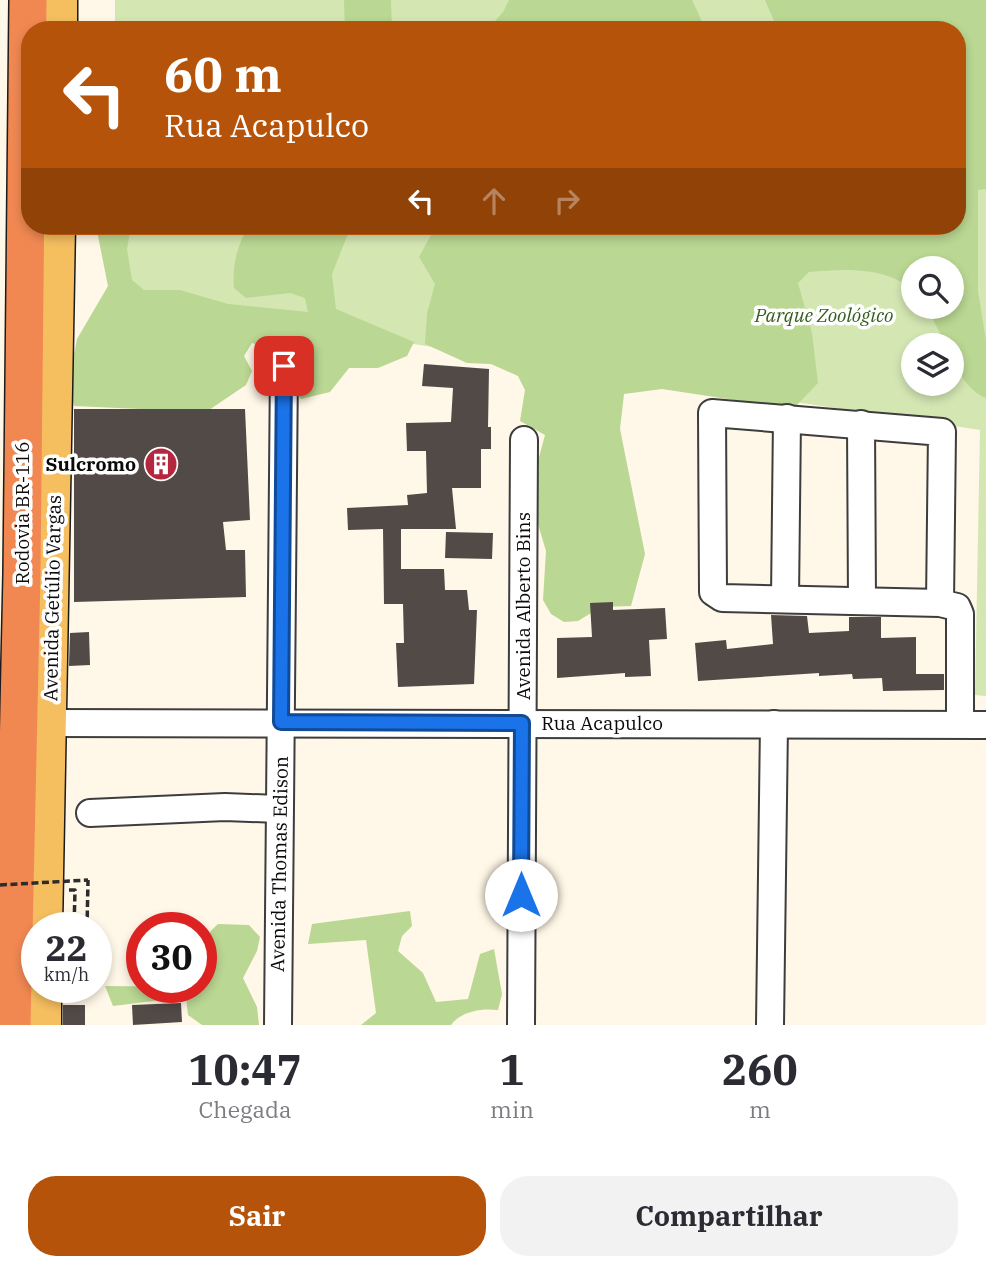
<!DOCTYPE html>
<html lang="pt">
<head>
<meta charset="utf-8">
<style>
	:root { --surface:#fff; --page:#f2f2f3; --text:#2b2b33; --muted:#7c7c81; --accent:#b45309 }
	body { margin:0; font-family:"IBM Plex Serif",serif; background:var(--page); color:var(--text); height:100vh; display:flex; flex-direction:column; font-size:26px; white-space:nowrap }
	* { box-sizing:border-box; margin:0 }
	p { font-size:23px; color:var(--muted) }
	.icon { flex:none; width:38px; height:38px; fill:none; stroke:currentColor; stroke-width:2; stroke-linecap:round; stroke-linejoin:round }
	.map { position:relative; height:1025px; overflow:hidden }
	.sheet { display:flex; flex-direction:column; background:var(--surface); flex:1 }
	.sheet>* { flex:none }
	.guide { position:absolute; left:21px; top:21px; width:945px; height:214px; border-radius:28px; box-shadow:0 4px 10px #0003; background:#b45309; color:#fff; overflow:hidden }
	.tools { position:absolute; left:901px; top:256px; display:grid; gap:14px }
	.tools a { display:grid; place-items:center; width:63px; height:63px; border-radius:50%; background:var(--surface); box-shadow:0 4px 10px #0003; font-size:35px }
	.speed { position:absolute; left:21px; top:912px; display:flex; gap:14px; font-size:35px; font-weight:700; text-align:center }
	.speed>* { display:grid; place-content:center; width:91px; height:91px; border-radius:50%; background:var(--surface); box-shadow:0 4px 10px #0003; line-height:1 }
	.speed small { font-size:18px; font-weight:400 }
	.speed .limit { border:10px solid #d22; background:#fff; color:#111 }
	.pin { position:absolute; display:grid; place-items:center; width:60px; height:60px; color:#fff; margin:-30px; border-radius:14px; box-shadow:0 4px 10px #0006 }
	.me { position:absolute; width:77px; margin:-38px; rotate:0deg; stroke-linejoin:round; filter:drop-shadow(0 0 5px #0008) }
	.turn { display:flex; align-items:center; gap:24px; height:147px; padding:0 28px; font-size:32px }
	.turn .icon { width:91px; height:91px; stroke-width:2.5 }
	.turn b { display:block; font-size:49px; line-height:60px }
	.lanes { display:flex; align-items:center; height:66px; padding:0 28px; background:#0003; justify-content:center; gap:35px; direction:ltr }
	.lanes .off { opacity:.35 }
	.eta { display:flex; justify-content:space-evenly; align-items:center; height:119px; text-align:center }
	.eta b { font-size:42px; font-weight:700; line-height:49px }
	.action { display:flex; gap:14px; margin-top:auto; padding:14px 28px }
	.action a { flex:1; height:80px; border-radius:28px; background:var(--accent); color:#fff; font-size:28px; font-weight:700; line-height:80px; text-align:center }
	.action a+a { background:var(--page); color:var(--text) }
	.map>svg:first-child { display:block }
	.green { fill:#d4e7b3; fill-rule:evenodd }
	.forest { fill:#bad793 }
	.building { fill:#524a47 }
	.lines { fill:none; stroke-linecap:round; stroke-linejoin:round }
	.minor-casing { stroke:#3d3d3d; stroke-width:30 }
	.major-casing { stroke:#1b1b1b; stroke-width:35 }
	.highway-casing { stroke:#1b1b1b; stroke-width:40 }
	.path { stroke:#2c2c2c; stroke-width:3.5; stroke-dasharray:7 3.5; stroke-linecap:butt }
	.minor { stroke:#fff; stroke-width:26 }
	.major { stroke:#f5bf60; stroke-width:32 }
	.highway { stroke:#f18852; stroke-width:37 }
	.path-bridge { stroke:#2c2c2c; stroke-width:3.5; stroke-dasharray:7 3.5; stroke-linecap:butt }
	.route-casing { stroke:#114b97; stroke-width:18 }
	.route { stroke:#1a73e8; stroke-width:12 }
	.labels { text-anchor:middle; stroke-width:7; stroke-linejoin:round; paint-order:stroke }
	.park-label { font-size:19px; font-style:italic; fill:#335e1d; stroke:#fff }
	.poi-label { font-size:19px; font-weight:bold; fill:#0a0a0a; stroke:#fff; text-anchor:end }
	.street-label { font-size:19px; fill:#0a0a0a; stroke:#fff }
</style>
</head>
<body>
<div class="map">
<svg width="986" height="1025" viewBox="0 0 986 1025">
	<rect width="100%" height="100%" fill="#fff7e7"/>
	<path class="green" d="M115 0H986V696L975 695 980 430 117 299 116 226H957V30H115ZM914 268H952V306H914ZM914 345H952V383H914Z"/>
	<g class="forest">
		<polygon points="344,0 391,0 392,30 345,30"/>
		<polygon points="509,0 692,0 706,30 487,30 503,12"/>
		<path d="M765 0H986V189L978 190V291L986 341V398C967 391 952 365 952 345H946L926 306H952V268H914L913 290C885 266 843 269 809 272L798 283 812 333 818 383 793 409 662 389 624 394 620 429 645 554 631 606 601 607 578 621 564 622 551 614 543 600 546 551 529 494 545 435 520 421 525 390 518 376 491 364 467 363 425 344 427 313 435 284 419 257 436 226H957V30H778Z"/>
		<path d="M96 226H131L127 249 132 280 144 290H180L228 304 308 312 305 298 290 293 246 298 234 288C232 265 237 245 249 226H351L332 274 336 309 414 342 407 356 378 368H349L330 392 301 399 293 387 295 357 252 343 244 356 252 371 246 385 206 412 74 406 68 384 77 339 108 286Z"/>
		<path d="M410 911 412 926 402 936 398 951 423 973 436 1002 468 999 480 954 494 949 502 994 498 1010C482 1008 461 1011 451 1025H361L376 1013 366 940 308 944 312 924Z"/>
		<path d="M218 924 249 925 260 937 257 951 243 978 257 1007 259 1025H202L188 1015 186 997 113 1006 105 986 201 987C202 960 195 944 218 924Z"/>
	</g>
	<g class="building">
		<polygon points="424,364 489,369 488,427 491,427 491,449 481,449 481,488 452,488 456,529 401,529 401,569 444,569 445,590 467,590 469,610 477,610 474,684 398,687 396,643 404,643 403,604 384,604 383,529 348,530 347,508 408,505 407,495 427,493 426,451 407,451 406,423 451,422 453,388 422,386"/>
		<polygon points="74,409 245,409 250,520 223,522 226,550 245,550 246,597 74,602"/>
		<polygon points="446,532 493,533 492,559 445,558"/>
		<polygon points="613,602 613,610 665,608 667,639 649,640 651,676 625,677 625,673 557,678 557,638 592,637 590,603"/>
		<polygon points="771,615 807,616 809,633 849,631 849,617 881,617 881,638 916,637 916,674 944,674 944,690 883,691 882,678 853,679 852,674 819,676 819,673 698,681 695,643 726,640 727,649 773,644"/>
		<polygon points="89,632 90,665 69,666 70,633"/>
		<polygon points="181,1003 182,1022 133,1025 132,1005"/>
		<rect x="63" y="1005" width="22" height="20"/>
	</g>
	<g class="lines">
		<defs>
			<g id="minor">
				<polyline points="861,424 862,601"/>
				<polyline points="785,599 787,418"/>
				<polyline points="940,603 942,432 712,413 713,592 722,598 940,603 957,607 960,614 960,724"/>
				<polyline points="50,723 986,725"/>
				<polyline points="90,813 225,807 279,809"/>
				<polyline points="278,1025 284,366"/>
				<polyline points="521,1025 524,440"/>
				<polyline points="770,1025 774,724"/>
			</g>
			<g id="major">
				<polyline points="61,30 61,0"/>
				<polyline points="46,928 59,226"/>
				<polyline points="45,1025 45,987"/>
			</g>
			<polyline id="highway" points="12,1025 22,574 28,0"/>
		</defs>
		<use href="#minor" class="minor-casing"/>
		<use href="#major" class="major-casing"/>
		<use href="#highway" class="highway-casing"/>
		<g class="path">
			<polyline points="69,890 75,890 74,928"/>
			<polyline points="87,928 88,880"/>
		</g>
		<use href="#minor" class="minor"/>
		<use href="#major" class="major"/>
		<use href="#highway" class="highway"/>
		<polyline class="path-bridge" points="0,885 88,880"/>
	</g>
	<g class="lines">
		<defs>
			<polyline id="route" points="284,366 281,722 522,723 521,895"/>
		</defs>
		<use href="#route" class="route-casing"/>
		<use href="#route" class="route"/>
	</g>
	<defs>
		<symbol id="building-disc" viewBox="-11 -11 22 22"><circle r="9.5" fill="#b5263f" stroke="#fff"/><path d="M-4-6H4V6H1V3H-1V6H-4ZM-2.5-4.3h1.7v1.8h-1.7ZM.8-4.3h1.7v1.8H.8ZM-2.5-1h1.7V.8h-1.7ZM.8-1h1.7V.8H.8Z" fill="#fff"/></symbol>
	</defs>
	<g fill-rule="evenodd">
		<use href="#building-disc" x="142" y="445" width="38" height="38"/>
	</g>
	<g class="labels">
		<g class="park-label">
			<text x="824" y="322">Parque Zoológico</text>
		</g>
		<g class="poi-label">
			<text x="136" y="471">Sulcromo</text>
		</g>
		<g class="street-label">
			<text transform="translate(22 513) rotate(-90)" y="7">Rodovia BR-116</text>
			<text transform="translate(52 598) rotate(-89)" y="7">Avenida Getúlio Vargas</text>
			<text transform="translate(523 606) rotate(-90)" y="7">Avenida Alberto Bins</text>
			<text x="602" y="730">Rua Acapulco</text>
			<text transform="translate(279 864) rotate(-89)" y="7">Avenida Thomas Edison</text>
		</g>
	</g>
</svg>
<div class="tools">
<a><svg class="icon" aria-label="search" viewBox="0 0 24 24"><circle cx="10" cy="10" r="6"/><path d="M15 15l6 6"/></svg></a>
<a><svg class="icon" aria-label="layers" viewBox="0 0 24 24"><path d="M12 4l9 5-9 5-9-5zM3 14l9 5 9-5"/></svg></a>
</div>
<div class="speed"><div>22<small>km/h</small></div><div class="limit">30</div></div>
<div class="pin" style="left:284px;top:366px;background:#d93025"><svg class="icon" aria-label="arrive" viewBox="0 0 24 24"><path d="M6 21V4h12l-3 4 3 4H6"/></svg></div>
<svg class="me" style="left:521px;top:895px" viewBox="-20 -20 40 40"><circle r="19" fill="#fff"/><path d="M0-13L10 11 0 6-10 11z" fill="#1a73e8"/></svg>
<div class="guide">
<div class="turn"><svg class="icon" aria-label="left" viewBox="0 0 24 24"><path d="M17 20v-9H6M10 6l-5 5 5 5"/></svg><div><b>60 m</b>Rua Acapulco</div></div>
<div class="lanes"><svg class="icon" aria-label="left" viewBox="0 0 24 24"><path d="M17 20v-9H6M10 6l-5 5 5 5"/></svg><svg class="icon off" aria-label="ahead" viewBox="0 0 24 24"><path d="M12 20V5M6 11l6-6 6 6"/></svg><svg class="icon off" aria-label="right" viewBox="0 0 24 24"><path d="M7 20v-9h11M14 6l5 5-5 5"/></svg></div>
</div>
</div>
<section class="sheet">
<div class="eta">
<div><b>10:47</b><p>Chegada</p></div>
<div><b>1</b><p>min</p></div>
<div><b>260</b><p>m</p></div>
</div>
<div class="action"><a>Sair</a><a>Compartilhar</a></div>
</section>
</body>
</html>
